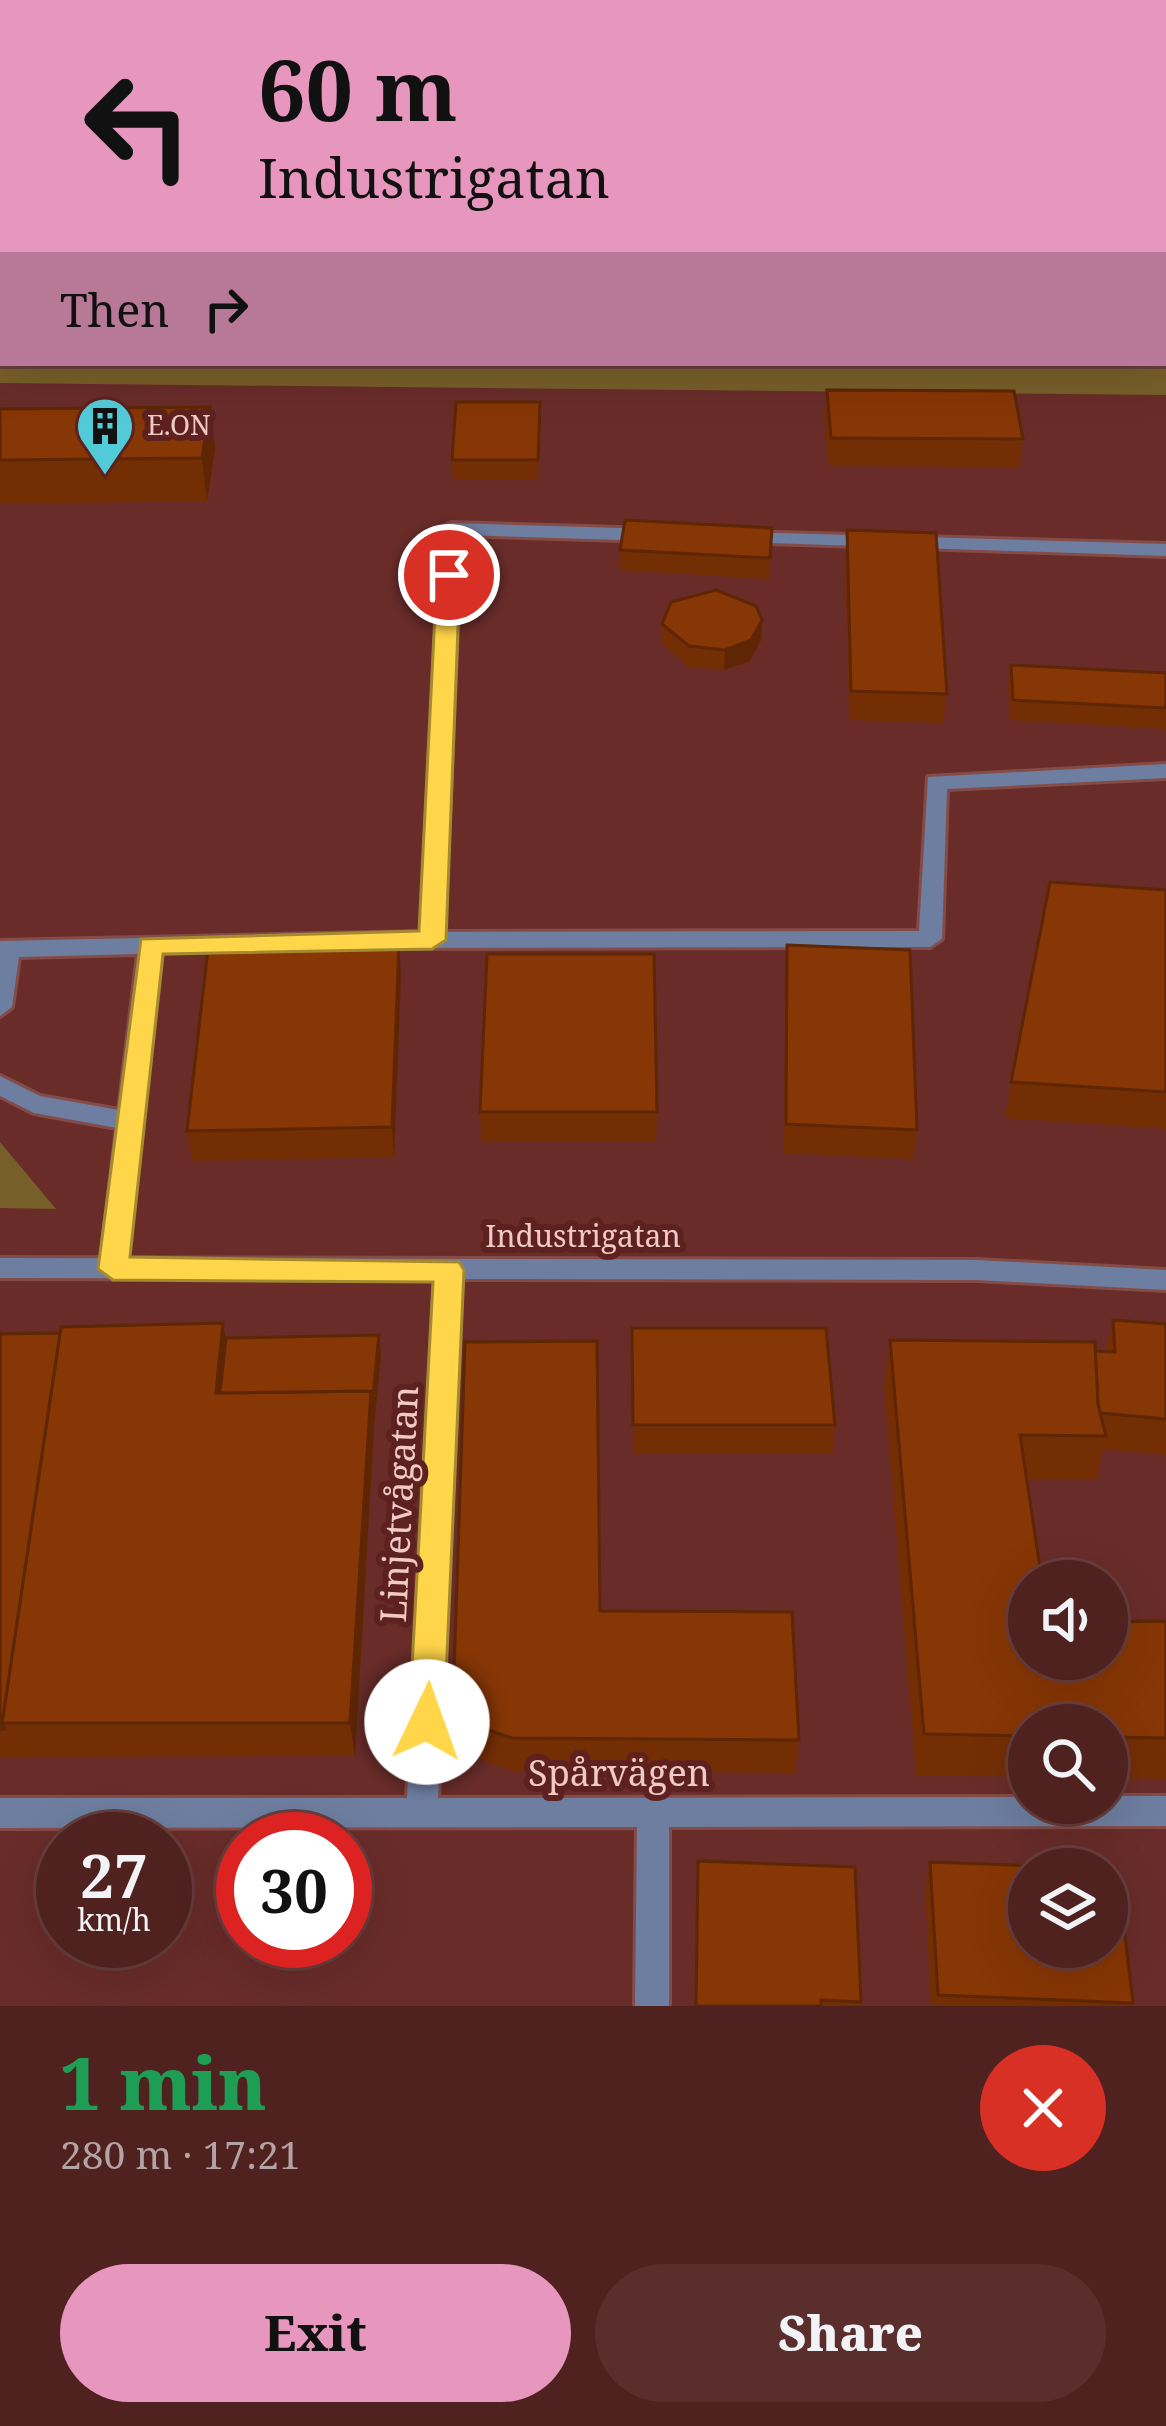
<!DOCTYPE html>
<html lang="en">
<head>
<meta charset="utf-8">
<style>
	:root { --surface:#4f211f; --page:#592e2c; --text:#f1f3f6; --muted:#b3a3a4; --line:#663e3d; --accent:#e797bd }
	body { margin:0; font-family:"Noto Serif",serif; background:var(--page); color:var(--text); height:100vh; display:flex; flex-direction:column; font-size:45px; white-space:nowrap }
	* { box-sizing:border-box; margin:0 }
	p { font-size:39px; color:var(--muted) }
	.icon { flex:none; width:66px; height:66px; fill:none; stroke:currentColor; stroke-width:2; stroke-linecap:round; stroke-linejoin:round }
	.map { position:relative; height:2006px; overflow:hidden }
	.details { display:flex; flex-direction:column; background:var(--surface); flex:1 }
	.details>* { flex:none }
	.guide { position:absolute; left:0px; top:0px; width:1167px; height:366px; box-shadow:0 12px 48px #0002,0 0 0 3px var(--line); background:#e797bd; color:#111; overflow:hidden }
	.controls { position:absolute; left:1008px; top:1560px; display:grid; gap:24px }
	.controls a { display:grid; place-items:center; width:120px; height:120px; border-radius:50%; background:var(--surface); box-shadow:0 12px 48px #0002,0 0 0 3px var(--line); font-size:60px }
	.speed { position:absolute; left:36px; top:1812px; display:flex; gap:24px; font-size:60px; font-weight:700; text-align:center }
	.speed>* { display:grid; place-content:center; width:156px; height:156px; border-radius:50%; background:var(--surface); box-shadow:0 12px 48px #0002,0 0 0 3px var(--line); line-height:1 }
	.speed small { font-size:30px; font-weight:400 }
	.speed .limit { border:18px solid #d22; background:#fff; color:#111 }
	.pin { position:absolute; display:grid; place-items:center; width:102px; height:102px; color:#fff; margin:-51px; border:6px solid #fff; border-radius:50%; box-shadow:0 3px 12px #0007 }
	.me { position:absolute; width:132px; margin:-66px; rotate:3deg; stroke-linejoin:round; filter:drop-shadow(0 0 9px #0008) }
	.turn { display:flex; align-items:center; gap:42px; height:252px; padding:0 60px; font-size:54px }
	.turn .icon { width:156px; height:156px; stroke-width:2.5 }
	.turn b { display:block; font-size:84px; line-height:102px }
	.then { display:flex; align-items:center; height:114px; padding:0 60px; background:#0003; gap:24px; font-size:45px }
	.round { display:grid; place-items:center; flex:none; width:126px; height:126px; border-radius:63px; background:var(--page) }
	.summary { display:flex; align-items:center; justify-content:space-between; height:204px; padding:0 60px }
	h1 { font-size:72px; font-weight:800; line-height:90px; color:#1e9e55 }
	.primary-button { display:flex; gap:24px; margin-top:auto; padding:24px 60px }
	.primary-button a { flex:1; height:138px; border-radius:72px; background:var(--accent); color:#111; font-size:48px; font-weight:800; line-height:138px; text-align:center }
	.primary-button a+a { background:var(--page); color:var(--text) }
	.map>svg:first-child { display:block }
	.green { fill:#775f29; fill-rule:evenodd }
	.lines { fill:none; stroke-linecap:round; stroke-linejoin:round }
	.lane-casing { stroke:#844c48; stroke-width:6 }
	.street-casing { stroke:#844c48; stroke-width:6 }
	.lane { fill:#6e7ea0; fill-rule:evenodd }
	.street { fill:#6e7ea0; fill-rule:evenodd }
	.wall { fill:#742e04 }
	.shaded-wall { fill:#5e2604 }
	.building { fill:#873605; stroke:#5e2604; stroke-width:3; fill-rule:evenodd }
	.route { fill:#ffd54a; stroke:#a68a30; stroke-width:3 }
	.labels { text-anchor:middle; stroke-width:12; stroke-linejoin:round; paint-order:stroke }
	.far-poi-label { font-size:27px; fill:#f1cac6; stroke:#5d211f; text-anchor:start }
	.street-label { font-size:30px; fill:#f1cac6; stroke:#5d211f }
	.near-street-label { font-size:36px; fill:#f1cac6; stroke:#5d211f }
</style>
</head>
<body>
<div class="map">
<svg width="1166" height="2006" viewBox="0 0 1166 2006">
	<rect width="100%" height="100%" fill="#692c29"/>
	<g class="green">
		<path d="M0 0H1166V395L0 383ZM3 3H1164V363H3Z"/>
		<polygon points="0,1142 56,1209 0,1208"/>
	</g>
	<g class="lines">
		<defs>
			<g id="lane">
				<polygon points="451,523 654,529 664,535 654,541 461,535 444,932 919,931 928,777 1166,764 1166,778 947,789 942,939 930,947 382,948 162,953 126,1269 122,1276 113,1279 104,1276 100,1269 117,1128 34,1113 0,1096 0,1076 40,1096 119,1110 138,954 19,957 12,1007 0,1016 0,941 421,932 441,529"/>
				<polygon points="743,532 1166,544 1166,556 736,542 736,534"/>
			</g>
			<polygon id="street" points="0,1258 977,1260 1166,1270 1166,1290 977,1280 462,1279 438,1798 1029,1797 1029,1803 1107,1803 1107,1796 1166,1796 1166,1826 669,1827 669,2006 635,2006 637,1827 0,1828 0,1798 407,1798 435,1279 0,1278"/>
		</defs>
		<use href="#lane" class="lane-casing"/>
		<use href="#street" class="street-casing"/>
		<use href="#lane" class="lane"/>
		<use href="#street" class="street"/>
	</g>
	<g class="wall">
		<polygon points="827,390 1023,439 1019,467 829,466 824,417"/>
		<polygon points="540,402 538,480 453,480 452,460"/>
		<polygon points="0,409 215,449 207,501 0,504"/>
		<polygon points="772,528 769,579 620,570 620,550"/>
		<polygon points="847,530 947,694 943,723 849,720 845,558"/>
		<polygon points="662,624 761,640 750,661 724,670 689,667 662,644"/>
		<polygon points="1011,665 1166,673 1166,729 1010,720 1008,685"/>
		<polygon points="1050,882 1166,890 1166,1129 1005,1118"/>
		<polygon points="787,945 917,1130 913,1159 784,1153 785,975"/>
		<polygon points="401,975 394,1157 192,1161 187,1131"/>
		<polygon points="480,1112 657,1112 656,1142 481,1142"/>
		<polygon points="1113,1320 1166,1324 1166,1455 1103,1449 1096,1480 1026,1479 1029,1659 1166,1621 1166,1779 1107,1778 1107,1725 1029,1725 1029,1777 916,1775 884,1384 890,1340 1105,1352"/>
		<polygon points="632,1328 835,1425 832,1454 633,1454"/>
		<polygon points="60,1333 226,1338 379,1335 381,1355 374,1427 355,1756 0,1757 0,1334"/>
		<polygon points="600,1611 799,1740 795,1773 513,1771 479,1759 456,1735 453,1702"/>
		<polygon points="698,1861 861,2002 860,2006 695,2006"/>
		<polygon points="930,1862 1133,2003 1132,2006 931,2006 925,1888"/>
	</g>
	<g class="shaded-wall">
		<polygon points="210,407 215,449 207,501 202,458"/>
		<polygon points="762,620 761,640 750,661 724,670 725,650"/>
		<polygon points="399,945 401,975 394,1157 392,1127"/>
		<polygon points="223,1323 229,1359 224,1408 216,1393"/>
		<polygon points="379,1335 381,1355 374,1427 355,1756 350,1723 371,1391"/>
	</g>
	<g class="building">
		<polygon points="827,390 1014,391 1023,439 831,438"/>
		<polygon points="456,402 540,402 538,460 452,460"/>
		<polygon points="210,407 202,458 0,460 0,409"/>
		<polygon points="625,520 772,528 770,558 620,550"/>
		<polygon points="847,530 936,533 947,694 851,691"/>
		<polygon points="716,590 756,606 762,620 751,640 725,650 689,646 662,624 671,602"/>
		<polygon points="1011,665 1166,673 1166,708 1013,700"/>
		<polygon points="1050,882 1166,890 1166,1092 1011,1082"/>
		<polygon points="399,945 392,1127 187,1131 208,949"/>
		<polygon points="787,945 910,950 917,1130 786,1124"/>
		<polygon points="487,954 654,954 657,1112 480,1112"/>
		<polygon points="1113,1320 1166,1324 1166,1419 1100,1413 1098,1404 1095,1351 1115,1352"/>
		<polygon points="223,1323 216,1393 371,1391 350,1723 2,1723 61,1327"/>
		<polygon points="632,1328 826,1328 835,1425 633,1425"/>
		<polygon points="60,1333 2,1723 4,1729 0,1729 0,1334"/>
		<polygon points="379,1335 372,1406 371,1391 220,1393 226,1338"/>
		<polygon points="890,1340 1095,1342 1098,1404 1106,1436 1020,1435 1042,1581 1029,1581 1029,1659 1107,1659 1107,1622 1166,1621 1166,1738 1107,1737 1107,1725 1029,1725 1029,1736 924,1734"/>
		<polygon points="597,1341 600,1611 792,1612 799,1740 512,1738 477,1726 453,1702 465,1342"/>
		<polygon points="698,1861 855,1867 861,2002 821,2000 821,2006 696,2006"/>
		<path d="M930 1862 1117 1869 1133 2003 938 1995ZM1029 1869H1107V1947H1029Z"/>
	</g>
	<polygon class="route" points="449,568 460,575 446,940 432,949 163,954 130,1257 459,1262 464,1270 444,1722 439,1733 427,1738 415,1733 409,1722 433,1282 113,1280 98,1269 141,939 419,931 437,575"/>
	<defs>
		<symbol id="building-pin" viewBox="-11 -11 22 30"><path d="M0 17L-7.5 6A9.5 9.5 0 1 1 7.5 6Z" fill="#52cbd8" stroke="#5d211f"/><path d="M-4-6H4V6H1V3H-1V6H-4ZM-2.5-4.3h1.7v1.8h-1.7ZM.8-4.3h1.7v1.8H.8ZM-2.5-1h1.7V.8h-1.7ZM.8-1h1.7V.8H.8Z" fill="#111"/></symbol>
	</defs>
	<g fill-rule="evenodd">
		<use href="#building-pin" x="72" y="393" width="66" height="90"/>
	</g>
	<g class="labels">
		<g class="far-poi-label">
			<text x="147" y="435">E.ON</text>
		</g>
		<g class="street-label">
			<text x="583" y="1247">Industrigatan</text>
		</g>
		<g class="near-street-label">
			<text transform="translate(399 1504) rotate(-87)" y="13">Linjetvågatan</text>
			<text x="619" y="1786">Spårvägen</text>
		</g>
	</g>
</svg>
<div class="controls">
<a><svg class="icon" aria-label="sound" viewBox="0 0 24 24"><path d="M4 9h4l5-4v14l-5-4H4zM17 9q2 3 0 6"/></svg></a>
<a><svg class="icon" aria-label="search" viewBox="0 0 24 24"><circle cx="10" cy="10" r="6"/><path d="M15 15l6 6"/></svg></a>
<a><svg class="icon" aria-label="layers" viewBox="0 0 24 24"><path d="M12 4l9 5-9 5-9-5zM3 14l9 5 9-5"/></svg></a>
</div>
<div class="speed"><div>27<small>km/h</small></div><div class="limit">30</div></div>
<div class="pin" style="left:449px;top:575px;background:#d93025"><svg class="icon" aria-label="arrive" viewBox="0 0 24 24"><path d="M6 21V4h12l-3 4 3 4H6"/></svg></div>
<svg class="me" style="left:427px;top:1722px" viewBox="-20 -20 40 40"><circle r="19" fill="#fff"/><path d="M0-13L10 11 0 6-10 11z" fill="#ffd54a"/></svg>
<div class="guide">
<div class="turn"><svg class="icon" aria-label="left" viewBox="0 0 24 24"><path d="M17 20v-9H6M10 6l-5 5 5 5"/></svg><div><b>60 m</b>Industrigatan</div></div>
<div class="then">Then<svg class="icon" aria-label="right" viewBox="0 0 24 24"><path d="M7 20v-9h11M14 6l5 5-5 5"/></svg></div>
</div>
</div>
<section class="details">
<div class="summary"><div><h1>1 min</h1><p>280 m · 17:21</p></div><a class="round" style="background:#d93025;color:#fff"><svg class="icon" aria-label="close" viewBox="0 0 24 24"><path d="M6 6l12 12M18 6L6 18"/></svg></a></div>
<div class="primary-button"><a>Exit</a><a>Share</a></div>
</section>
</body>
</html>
